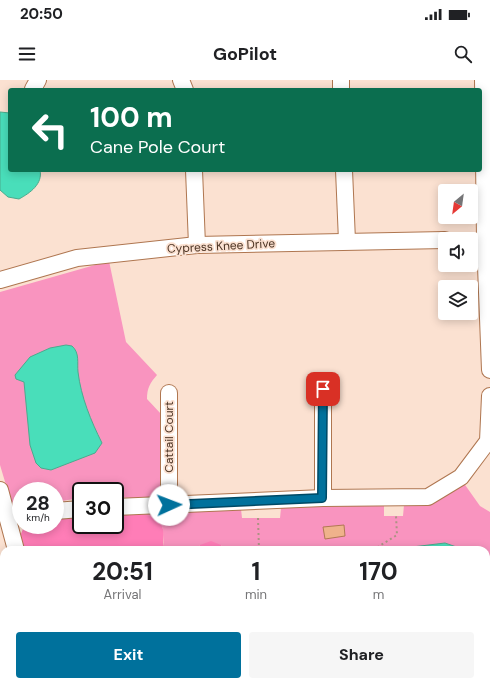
<!DOCTYPE html>
<html lang="en">
<head>
<meta charset="utf-8">
<style>
	:root { --surface:#fff; --page:#f6f6f6; --text:#202124; --muted:#757577; --accent:#00719c }
	body { margin:0; font-family:"DM Sans",sans-serif; background:var(--page); color:var(--text); height:100vh; display:flex; flex-direction:column; font-size:15px; white-space:nowrap }
	* { box-sizing:border-box; margin:0 }
	p { font-size:13px; color:var(--muted) }
	.icon { flex:none; width:22px; height:22px; fill:none; stroke:currentColor; stroke-width:2; stroke-linecap:round; stroke-linejoin:round }
	.map { position:relative; flex:1; overflow:hidden }
	.details { position:absolute; left:0px; top:466px; width:490px; height:140px; display:flex; flex-direction:column; background:var(--surface); border-radius:12px 12px 0 0; box-shadow:0 2px 10px #0003 }
	.details>* { flex:none }
	.hud { position:absolute; left:8px; top:8px; width:474px; height:84px; border-radius:4px; box-shadow:0 2px 10px #0003; background:#0b6e4f; color:#fff; overflow:hidden }
	.needle { width:26px; rotate:209deg }
	.tools { position:absolute; left:438px; top:104px; display:grid; gap:8px }
	.tools a { display:grid; place-items:center; width:40px; height:40px; border-radius:4px; background:var(--surface); box-shadow:0 2px 10px #0003; font-size:20px }
	.speed { position:absolute; left:12px; top:402px; display:flex; gap:8px; font-size:20px; font-weight:700; text-align:center }
	.speed>* { display:grid; place-content:center; width:52px; height:52px; border-radius:50%; background:var(--surface); box-shadow:0 2px 10px #0003; line-height:1 }
	.speed small { font-size:10px; font-weight:400 }
	.speed .limit { border:2px solid #111; border-radius:6px; background:#fff; color:#111 }
	.pin { position:absolute; display:grid; place-items:center; width:34px; height:34px; color:#fff; margin:-17px; border-radius:8px; box-shadow:0 2px 6px #0006 }
	.me { position:absolute; width:44px; margin:-22px; rotate:88deg; stroke-linejoin:round; filter:drop-shadow(0 0 3px #0008) }
	.turn { display:flex; align-items:center; gap:14px; height:84px; padding:0 16px; font-size:18px }
	.turn .icon { width:52px; height:52px; stroke-width:2.5 }
	.turn b { display:block; font-size:28px; line-height:34px }
	.eta { display:flex; justify-content:space-evenly; align-items:center; height:68px; text-align:center }
	.eta b { font-size:24px; font-weight:700; line-height:28px }
	.button { display:flex; gap:8px; margin-top:auto; padding:8px 16px }
	.button a { flex:1; height:46px; border-radius:4px; background:var(--accent); color:#fff; font-size:16px; font-weight:700; line-height:46px; text-align:center }
	.button a+a { background:var(--page); color:var(--text) }
	.status { display:flex; justify-content:space-between; align-items:center; height:28px; padding:0 20px; background:var(--surface); direction:ltr }
	.status svg { height:11px; fill:currentColor }
	header { display:flex; justify-content:space-between; align-items:center; height:52px; padding:0 16px; background:var(--surface); font-size:18px; font-weight:700 }
	.map>svg:first-child { display:block }
	.green { fill:#f994bf }
	.forest { fill:#ff7db7 }
	.water { fill:#49deba; stroke:#4aab8d }
	.building { fill:#efb28b; stroke:#b17853 }
	.lines { fill:none; stroke-linecap:round; stroke-linejoin:round }
	.minor-casing { stroke:#af7650; stroke-width:18 }
	.path { stroke:#ac9383; stroke-width:2; stroke-dasharray:2 3; stroke-linecap:butt }
	.minor { stroke:#fff; stroke-width:16 }
	.route-casing { stroke:#004965; stroke-width:10 }
	.route { stroke:#00719c; stroke-width:7 }
	.labels { text-anchor:middle; stroke-width:3.5; stroke-linejoin:round; paint-order:stroke }
	.street-label { font-size:12px; fill:#4c3424; stroke:#fbe1d1 }
</style>
</head>
<body>
<div class="status"><b>20:50</b><svg viewBox="0 0 49 12"><path d="M0 12V9h3v3zM5 12V6h3v6zM10 12V3h3v9zM15 12V0h3v12zM26 1h20v11H26zM47 4h2v5h-2z"/></svg></div>
<header><svg class="icon" aria-label="menu" viewBox="0 0 24 24"><path d="M4 6h16M4 12h16M4 18h16"/></svg>GoPilot<svg class="icon" aria-label="search" viewBox="0 0 24 24"><circle cx="10" cy="10" r="6"/><path d="M15 15l6 6"/></svg></header>
<div class="map">
<svg width="490" height="606" viewBox="0 0 490 606">
	<rect width="100%" height="100%" fill="#fbe1d1"/>
	<g class="green">
		<path d="M109 181 126 262 157 295C150 303 147 308 147 319L161 334 162 339 163 407C154 423 131 417 115 417V411H81V418L55 422V411H21V428H16L12 425 0 385V212Z"/>
		<polygon points="463,402 480,426 490,432 490,479 486,477 486,470 465,470 445,463 398,470 224,470 221,465 200,465 194,470 166,470 164,467 163,448 139,433 241,429 242,438 280,438 281,428 384,425 384,436 403,436 404,425"/>
	</g>
	<g class="forest">
		<path d="M115 433C129 433 158 431 163 449 165 456 161 464 166 470H24L20 456 23 449 33 445H55V438L81 434V445H115Z"/>
		<polygon points="211,461 221,465 224,470 194,470 200,465"/>
		<polygon points="52,602 282,602 289,604 298,602 303,606 53,606"/>
	</g>
	<g class="water">
		<path d="M0 32 10 33V90H40C43 104 30 113 19 119L8 117 0 110Z"/>
		<path d="M66 265 72 266C80 273 77 283 78 292 81 317 91 341 102 363L95 373 51 390 41 388 36 383 30 365 24 302 16 299 15 295 30 277 50 268Z"/>
		<polygon points="445,463 465,470 398,470 404,468"/>
		<polygon points="486,477 490,479 490,549 486,523"/>
		<polygon points="490,563 490,606 303,606 298,602 486,602 486,565"/>
	</g>
	<polygon class="building" points="344,445 345,456 325,459 323,447"/>
	<g class="lines">
		<defs>
			<g id="minor">
				<polyline points="181,0 185,10"/>
				<polyline points="341,0 341,10"/>
				<polyline points="483,0 485,160 490,290"/>
				<polyline points="33,9 38,0"/>
				<polyline points="194,90 197,165"/>
				<polyline points="344,90 347,161"/>
				<polyline points="0,200 77,178 197,165 445,160"/>
				<polyline points="0,410 16,470"/>
				<polyline points="323,418 323,309"/>
				<polyline points="169,425 169,313"/>
				<polyline points="115,427 323,418 428,417 461,397 488,361 490,316"/>
				<polyline points="55,431 81,429"/>
				<polyline points="0,581 4,576"/>
				<polyline points="40,602 40,606"/>
			</g>
		</defs>
		<use href="#minor" class="minor-casing"/>
		<g class="path">
			<polyline points="258,438 259,470"/>
			<polyline points="373,470 397,455 396,436"/>
		</g>
		<use href="#minor" class="minor"/>
	</g>
	<g class="lines">
		<defs>
			<polyline id="route" points="169,425 322,418 323,309"/>
		</defs>
		<use href="#route" class="route-casing"/>
		<use href="#route" class="route"/>
	</g>
	<g class="labels">
		<g class="street-label">
			<text transform="translate(221 166) rotate(-3)" y="4">Cypress Knee Drive</text>
			<text transform="translate(169 357) rotate(-90)" y="4">Cattail Court</text>
		</g>
	</g>
</svg>
<div class="tools">
<a><svg class="needle" viewBox="-14 -14 28 28"><path d="M0-13l5 13h-10z" fill="#e53935"/><path d="M0 13l5-13h-10z" fill="#757577"/></svg></a>
<a><svg class="icon" aria-label="sound" viewBox="0 0 24 24"><path d="M4 9h4l5-4v14l-5-4H4zM17 9q2 3 0 6"/></svg></a>
<a><svg class="icon" aria-label="layers" viewBox="0 0 24 24"><path d="M12 4l9 5-9 5-9-5zM3 14l9 5 9-5"/></svg></a>
</div>
<div class="speed"><div>28<small>km/h</small></div><div class="limit">30</div></div>
<div class="pin" style="left:323px;top:309px;background:#d93025"><svg class="icon" aria-label="arrive" viewBox="0 0 24 24"><path d="M6 21V4h12l-3 4 3 4H6"/></svg></div>
<svg class="me" style="left:169px;top:425px" viewBox="-20 -20 40 40"><circle r="19" fill="#fff"/><path d="M0-13L10 11 0 6-10 11z" fill="#00719c"/></svg>
<div class="hud">
<div class="turn"><svg class="icon" aria-label="left" viewBox="0 0 24 24"><path d="M17 20v-9H6M10 6l-5 5 5 5"/></svg><div><b>100 m</b>Cane Pole Court</div></div>
</div>
<section class="details">
<div class="eta">
<div><b>20:51</b><p>Arrival</p></div>
<div><b>1</b><p>min</p></div>
<div><b>170</b><p>m</p></div>
</div>
<div class="button"><a>Exit</a><a>Share</a></div>
</section>
</div>
</body>
</html>
